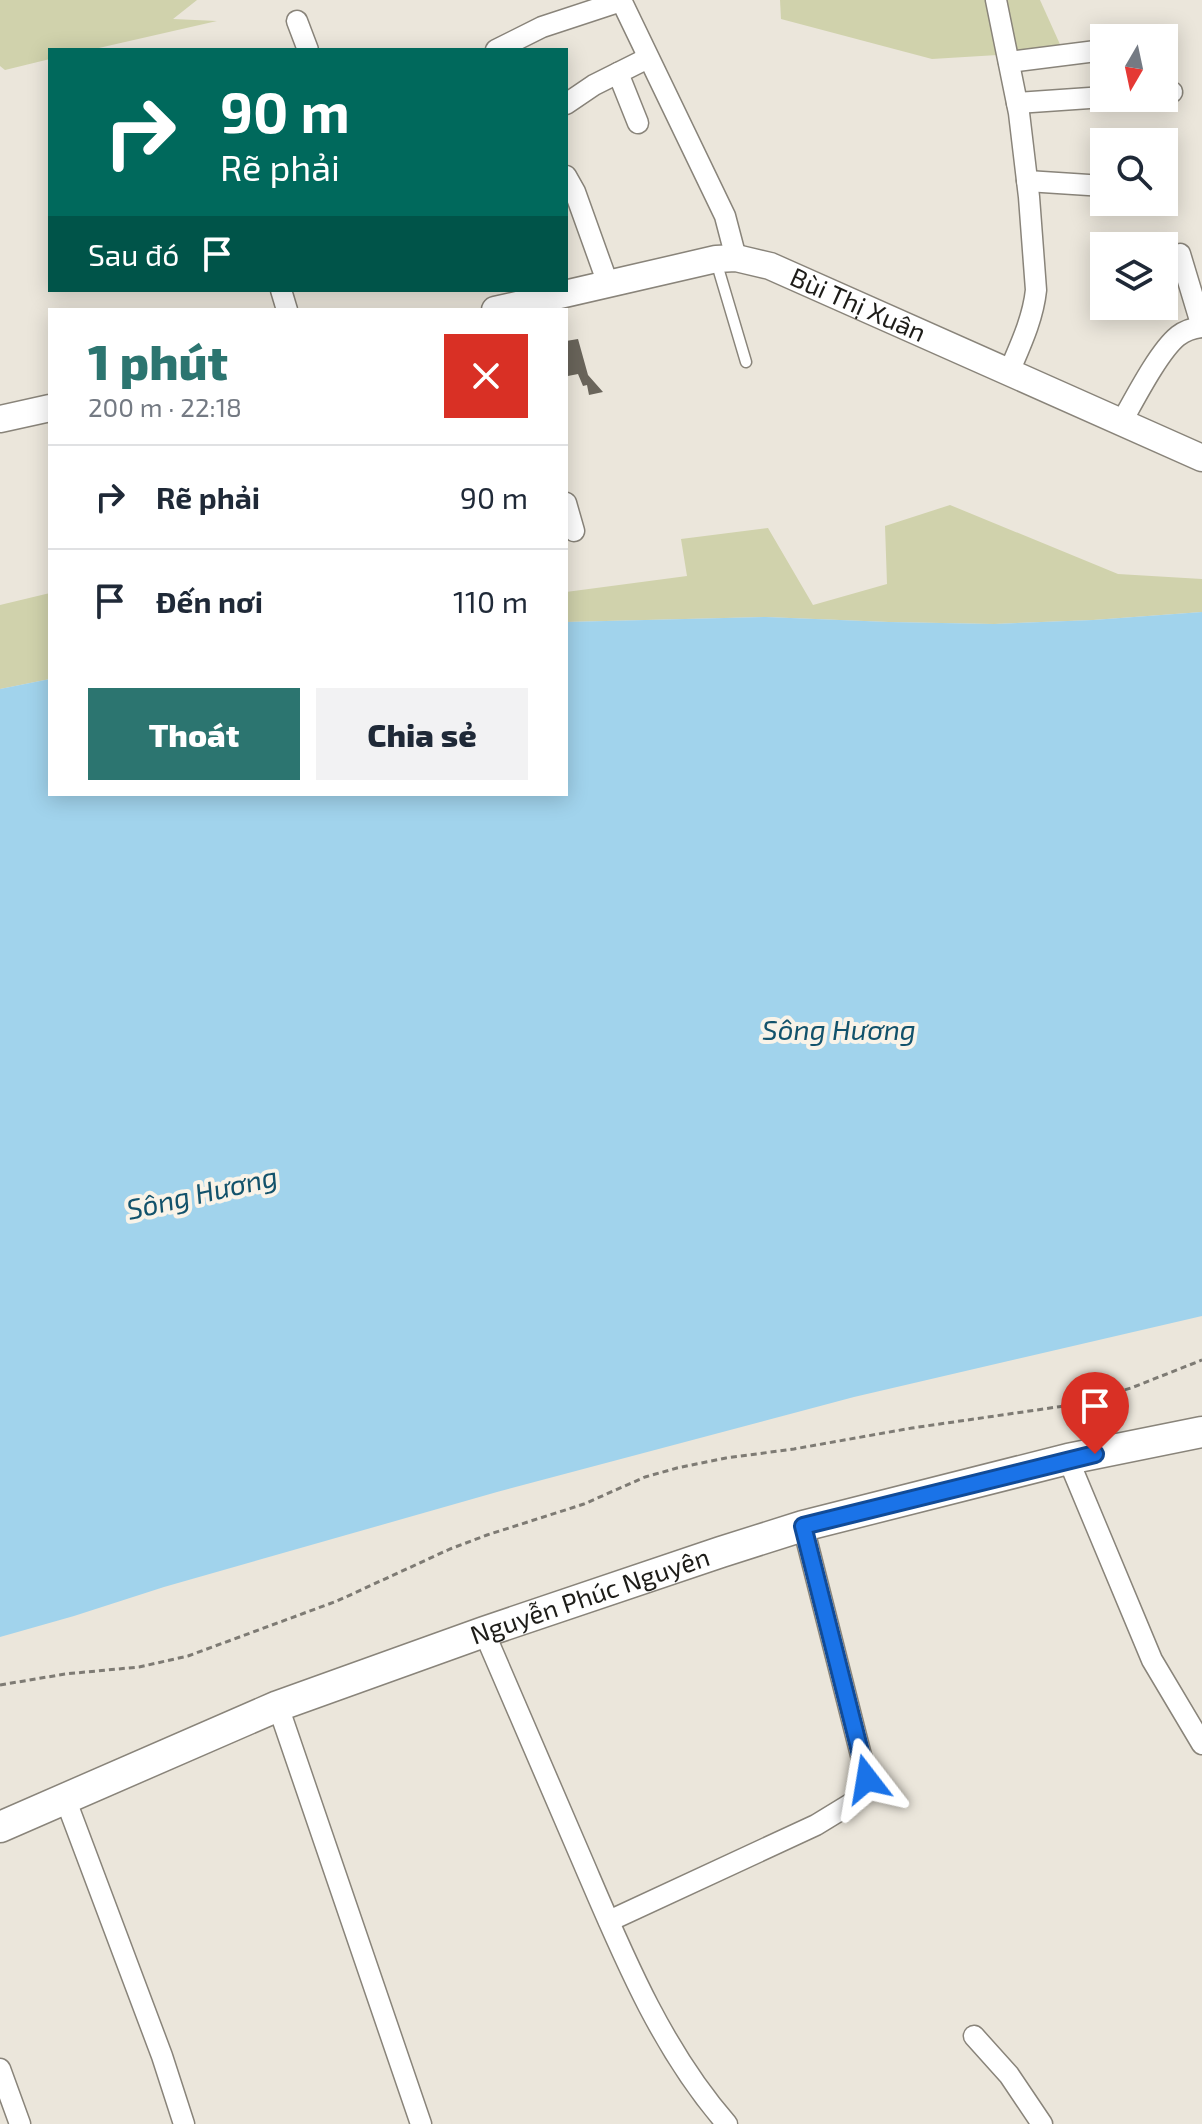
<!DOCTYPE html>
<html lang="vi">
<head>
<meta charset="utf-8">
<style>
	:root { --surface:#fff; --page:#f2f2f3; --text:#1f2937; --muted:#747a83; --line:#e0e1e3; --accent:#2c7570 }
	body { margin:0; font-family:"Exo 2",sans-serif; background:var(--page); color:var(--text); height:100vh; display:flex; flex-direction:column; font-size:30px; white-space:nowrap }
	* { box-sizing:border-box; margin:0 }
	p { font-size:26px; color:var(--muted) }
	.icon { flex:none; width:44px; height:44px; fill:none; stroke:currentColor; stroke-width:2; stroke-linecap:round; stroke-linejoin:round }
	.map { position:relative; flex:1; overflow:hidden }
	.sheet { position:absolute; left:48px; top:308px; width:520px; height:488px; display:flex; flex-direction:column; background:var(--surface); border-radius:0px; box-shadow:0 4px 20px #0003 }
	.sheet>* { flex:none }
	.guide { position:absolute; left:48px; top:48px; width:520px; height:244px; border-radius:0px; box-shadow:0 4px 20px #0003; background:#00695c; color:#fff; overflow:hidden }
	.needle { width:52px; rotate:189deg }
	.fabs { position:absolute; left:1090px; top:24px; display:grid; gap:16px }
	.fabs a { display:grid; place-items:center; width:88px; height:88px; border-radius:0px; background:var(--surface); box-shadow:0 4px 20px #0003; font-size:40px }
	.pin { position:absolute; display:grid; place-items:center; width:68px; height:68px; color:#fff; margin:-82px -34px; border-radius:50% 50% 50% 0; rotate:-45deg; box-shadow:0 0 8px #0007 }
	.pin .icon { rotate:45deg }
	.me { position:absolute; width:88px; margin:-44px; rotate:346deg; stroke-linejoin:round; filter:drop-shadow(0 0 6px #0008) }
	.turn { display:flex; align-items:center; gap:28px; height:168px; padding:0 40px; font-size:36px }
	.turn .icon { width:104px; height:104px; stroke-width:2.5 }
	.turn b { display:block; font-size:56px; line-height:68px }
	.then { display:flex; align-items:center; height:76px; padding:0 40px; background:#0003; gap:16px; font-size:30px }
	.round { display:grid; place-items:center; flex:none; width:84px; height:84px; border-radius:0px; background:var(--page) }
	.headline { display:flex; align-items:center; justify-content:space-between; height:136px; padding:0 40px }
	h1 { font-size:48px; font-weight:800; line-height:60px; color:var(--accent) }
	.action { display:flex; gap:16px; margin-top:auto; padding:16px 40px }
	.action a { flex:1; height:92px; border-radius:0px; background:var(--accent); color:#fff; font-size:32px; font-weight:800; line-height:92px; text-align:center }
	.action a+a { background:var(--page); color:var(--text) }
	ul { padding:0; list-style:none }
	li { display:flex; align-items:center; gap:24px; height:104px; padding:0 40px; border-top:2px solid var(--line) }
	li div { flex:1 }
	li b { display:block; font-size:30px }
	li em { font-style:normal }
	.map>svg:first-child { display:block }
	.green { fill:#d0d2ac }
	.water { fill:#a1d3ec }
	.building { fill:#6a655b }
	.lines { fill:none; stroke-linecap:round; stroke-linejoin:round }
	.service-casing { stroke:#89847a; stroke-width:13 }
	.minor-casing { stroke:#89847a; stroke-width:23 }
	.tertiary-casing { stroke:#89847a; stroke-width:29 }
	.secondary-casing { stroke:#89847a; stroke-width:33 }
	.path { stroke:#7e7b74; stroke-width:3; stroke-dasharray:6 4; stroke-linecap:butt }
	.service { stroke:#fff; stroke-width:10 }
	.minor { stroke:#fff; stroke-width:20 }
	.tertiary { stroke:#fff; stroke-width:26 }
	.secondary { stroke:#fff; stroke-width:30 }
	.route-casing { stroke:#114b97; stroke-width:20 }
	.route { stroke:#1a73e8; stroke-width:14 }
	.labels { text-anchor:middle; stroke-width:8; stroke-linejoin:round; paint-order:stroke }
	.street-label { font-size:26px; fill:#1d1c18; stroke:#f9f3e8 }
	.water-label { font-size:28px; font-style:italic; fill:#12526b; stroke:#f9f3e8 }
</style>
</head>
<body>
<div class="map">
<svg width="1202" height="2124" viewBox="0 0 1202 2124">
	<rect width="100%" height="100%" fill="#ebe6db"/>
	<g class="green">
		<polygon points="0,0 197,0 173,19 217,21 90,50 50,50 50,59 5,70 0,66"/>
		<polygon points="780,0 1040,0 1063,51 932,59 781,19"/>
		<polygon points="950,505 1118,574 1202,579 1202,612 1093,620 994,624 889,622 766,617 566,622 566,592 687,576 681,539 768,528 813,605 887,584 885,526"/>
		<polygon points="50,593 50,679 0,689 0,605"/>
	</g>
	<polygon class="water" points="1202,612 1202,1316 854,1397 497,1492 164,1587 74,1616 0,1637 0,689 50,679 50,794 566,794 566,622 766,617 889,622 994,624 1093,620"/>
	<polygon class="building" points="578,339 588,375 603,392 589,395 587,385 583,386 578,374 568,376 566,341"/>
	<g class="lines">
		<defs>
			<polyline id="service" points="716,261 746,362"/>
			<g id="minor">
				<polyline points="621,0 725,216 736,258"/>
				<path d="M996 0 1019 113 1029 197 1036 290C1033 319 1020 346 1009 372"/>
				<polyline points="297,21 308,50"/>
				<polyline points="496,50 542,27 621,1"/>
				<polyline points="1009,62 1104,50"/>
				<polyline points="1164,93 1172,92"/>
				<polyline points="1017,103 1104,97"/>
				<polyline points="566,104 594,85 618,73"/>
				<polyline points="638,123 618,73 648,58"/>
				<polyline points="566,176 575,192 608,284"/>
				<polyline points="1027,181 1104,186"/>
				<polyline points="1180,254 1202,327"/>
				<polyline points="281,290 287,310"/>
				<path d="M1121 423C1134 400 1159 351 1178 336 1186 330 1193 328 1202 327"/>
				<polyline points="566,503 574,531"/>
				<polyline points="1068,1459 1152,1660 1202,1744"/>
				<path d="M484 1632C517 1709 550 1786 583 1862 622 1953 661 2049 727 2124"/>
				<polyline points="278,1706 421,2124"/>
				<polyline points="65,1798 162,2056 184,2124"/>
				<polyline points="609,1921 816,1825 852,1803 866,1789 867,1779 803,1526"/>
				<polyline points="974,2036 1009,2075 1042,2124"/>
				<polyline points="0,2069 20,2124"/>
			</g>
			<g id="tertiary">
				<path id="s1" d="M495 310 716 259 736 258 770 266 1202 458"/>
				<polyline points="0,419 50,408"/>
			</g>
			<g id="secondary">
				<path id="s2" d="M0 1827 278 1706 484 1632 721 1552 803 1526 1068 1459 1202 1432"/>
			</g>
		</defs>
		<use href="#service" class="service-casing"/>
		<use href="#minor" class="minor-casing"/>
		<use href="#tertiary" class="tertiary-casing"/>
		<use href="#secondary" class="secondary-casing"/>
		<polyline class="path" points="0,1685 65,1674 139,1667 188,1656 337,1601 450,1549 487,1535 584,1504 645,1477 677,1468 726,1458 794,1449 912,1428 1078,1404 1131,1388 1202,1360"/>
		<use href="#service" class="service"/>
		<use href="#minor" class="minor"/>
		<use href="#tertiary" class="tertiary"/>
		<use href="#secondary" class="secondary"/>
	</g>
	<g class="lines">
		<defs>
			<polyline id="route" points="867,1779 803,1526 1095,1454"/>
		</defs>
		<use href="#route" class="route-casing"/>
		<use href="#route" class="route"/>
	</g>
	<g class="labels">
		<g class="street-label">
			<text dy="9" stroke="none"><textPath href="#s1" startOffset="378">Bùi Thị Xuân</textPath></text>
			<text dy="9" stroke="none"><textPath href="#s2" startOffset="634">Nguyễn Phúc Nguyên</textPath></text>
		</g>
		<g class="water-label">
			<text x="839" y="1040">Sông Hương</text>
			<text transform="translate(202 1193) rotate(-13)" y="10">Sông Hương</text>
		</g>
	</g>
</svg>
<div class="fabs">
<a><svg class="needle" viewBox="-14 -14 28 28"><path d="M0-13l5 13h-10z" fill="#e53935"/><path d="M0 13l5-13h-10z" fill="#747a83"/></svg></a>
<a><svg class="icon" aria-label="search" viewBox="0 0 24 24"><circle cx="10" cy="10" r="6"/><path d="M15 15l6 6"/></svg></a>
<a><svg class="icon" aria-label="layers" viewBox="0 0 24 24"><path d="M12 4l9 5-9 5-9-5zM3 14l9 5 9-5"/></svg></a>
</div>
<div class="pin" style="left:1095px;top:1454px;background:#d93025"><svg class="icon" aria-label="arrive" viewBox="0 0 24 24"><path d="M6 21V4h12l-3 4 3 4H6"/></svg></div>
<svg class="me" style="left:867px;top:1779px" viewBox="-20 -20 40 40"><path d="M0-17L14 15 0 8-14 15z" fill="#1a73e8" stroke="#fff" stroke-width="4"/></svg>
<div class="guide">
<div class="turn"><svg class="icon" aria-label="right" viewBox="0 0 24 24"><path d="M7 20v-9h11M14 6l5 5-5 5"/></svg><div><b>90 m</b>Rẽ phải</div></div>
<div class="then">Sau đó<svg class="icon" aria-label="arrive" viewBox="0 0 24 24"><path d="M6 21V4h12l-3 4 3 4H6"/></svg></div>
</div>
<section class="sheet">
<div class="headline"><div><h1>1 phút</h1><p>200 m · 22:18</p></div><a class="round" style="background:#d93025;color:#fff"><svg class="icon" aria-label="close" viewBox="0 0 24 24"><path d="M6 6l12 12M18 6L6 18"/></svg></a></div>
<ul>
<li><svg class="icon" aria-label="right" viewBox="0 0 24 24"><path d="M7 20v-9h11M14 6l5 5-5 5"/></svg><div><b>Rẽ phải</b></div><em>90 m</em></li>
<li><svg class="icon" aria-label="arrive" viewBox="0 0 24 24"><path d="M6 21V4h12l-3 4 3 4H6"/></svg><div><b>Đến nơi</b></div><em>110 m</em></li>
</ul>
<div class="action"><a>Thoát</a><a>Chia sẻ</a></div>
</section>
</div>
</body>
</html>
